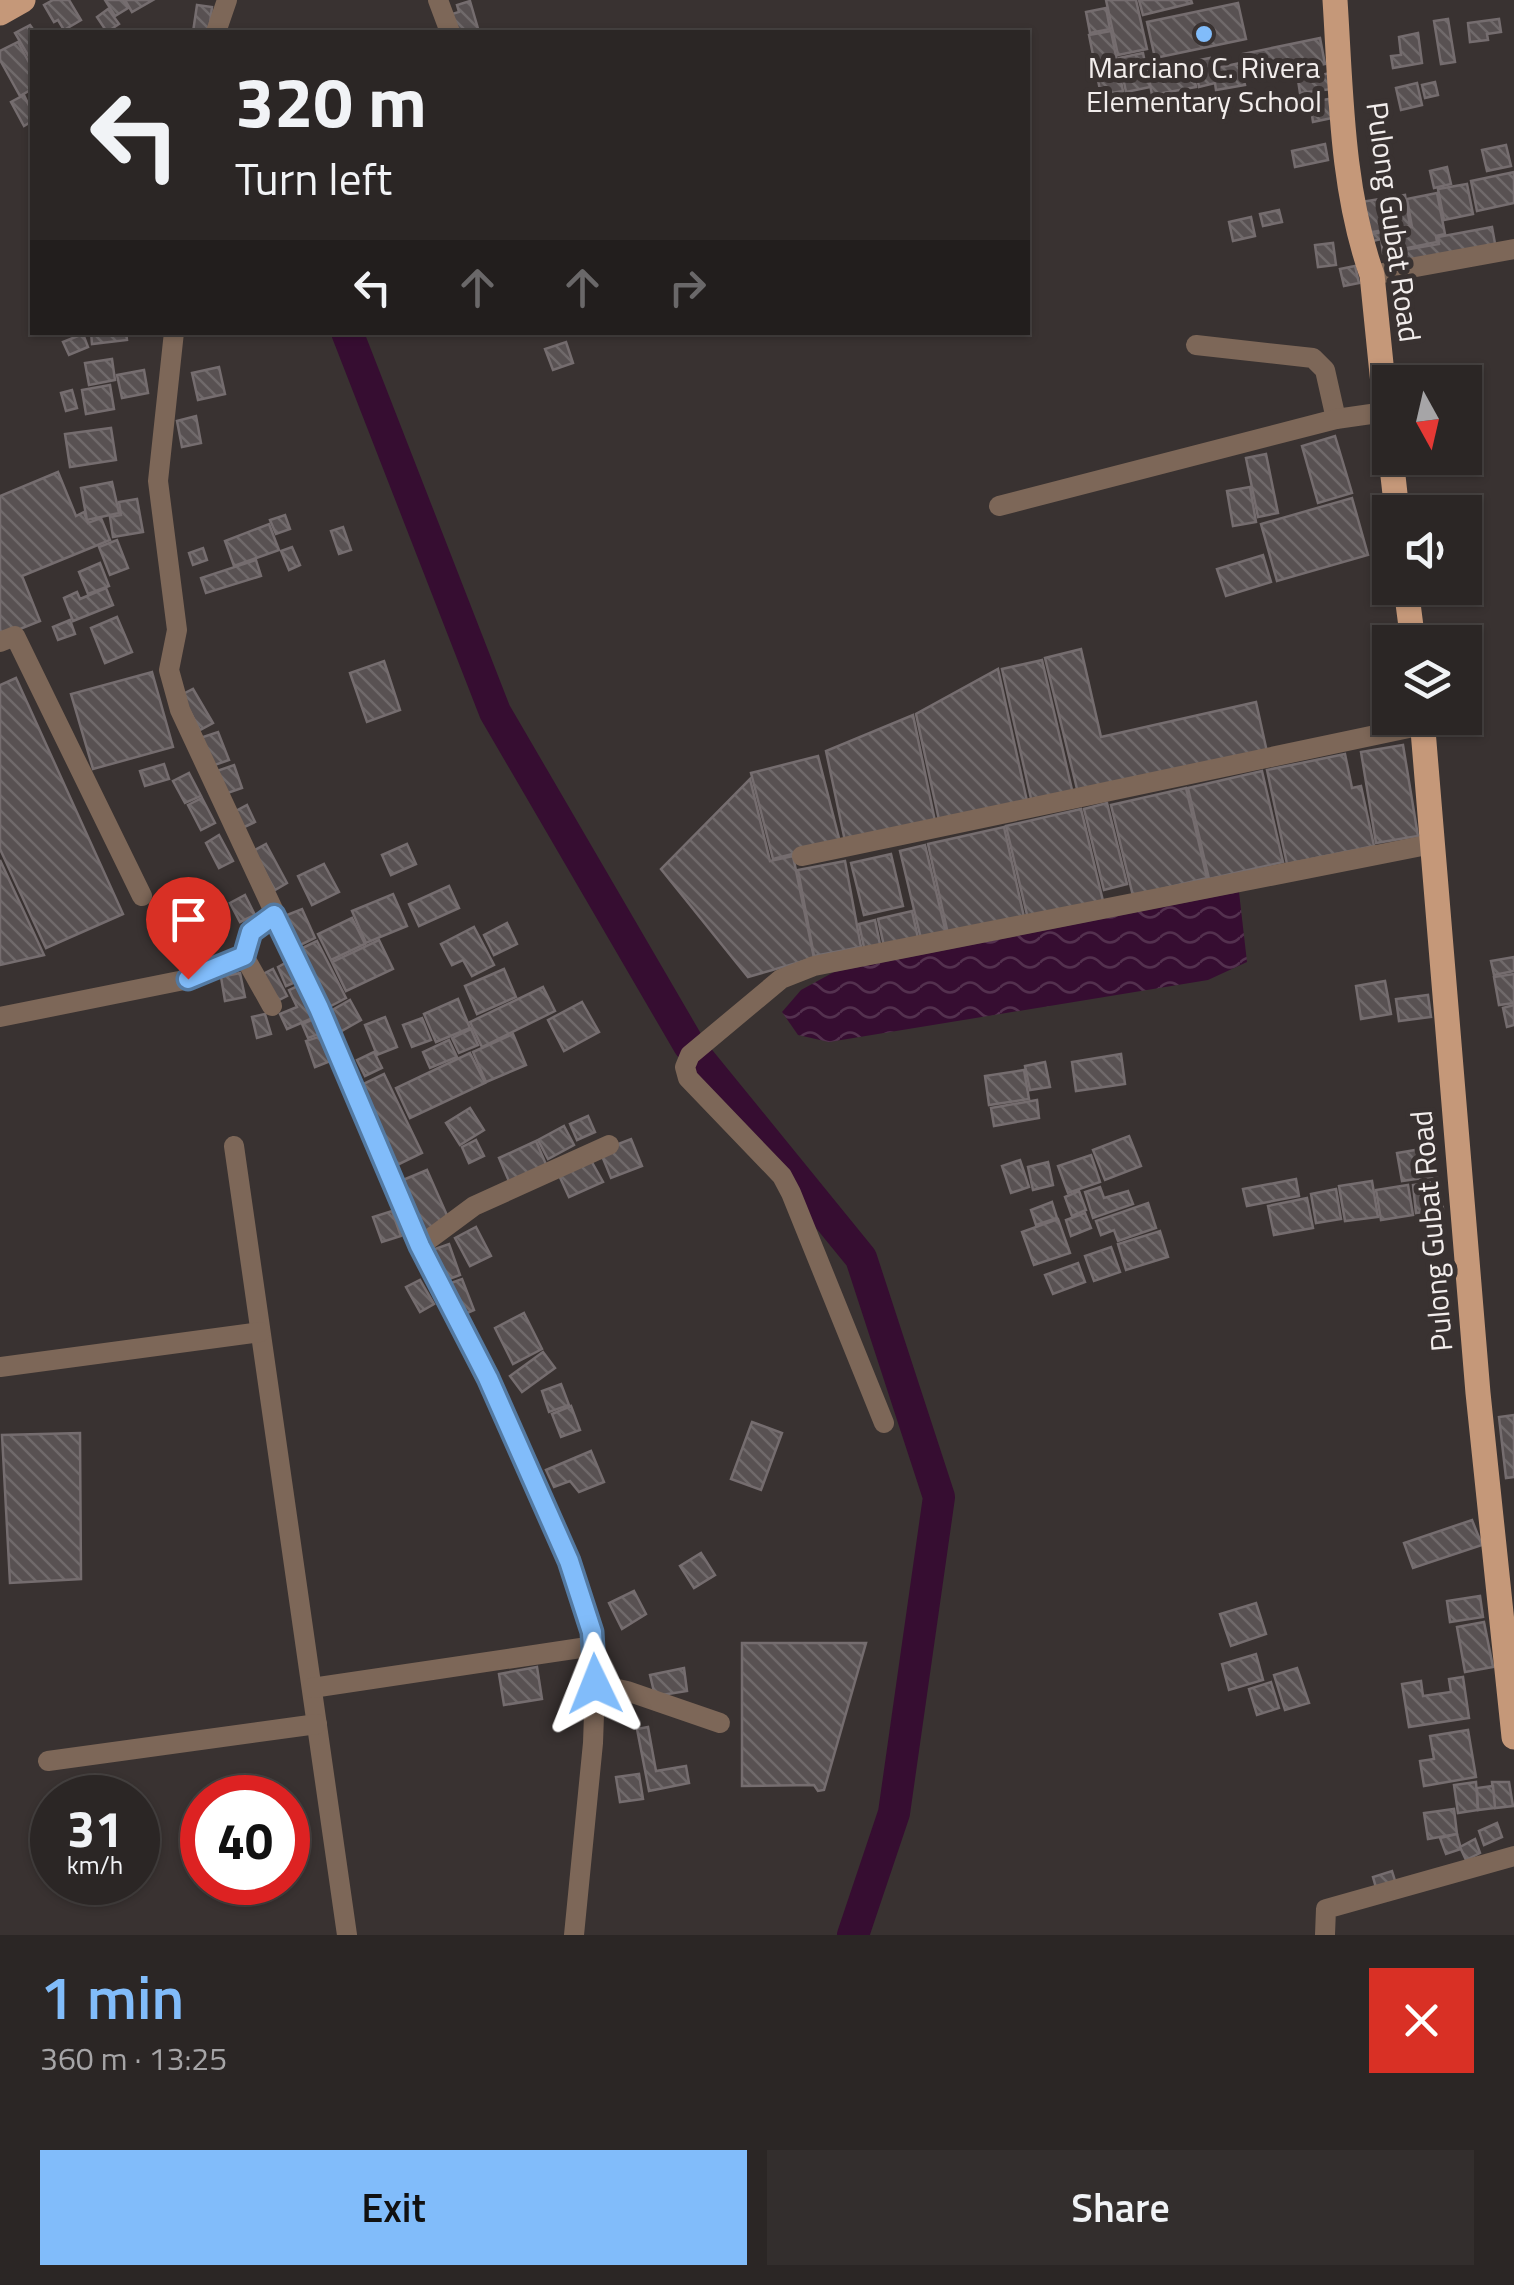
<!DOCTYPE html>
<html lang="en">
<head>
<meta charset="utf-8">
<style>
	:root { --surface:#2b2625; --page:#332e2d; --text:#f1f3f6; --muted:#a6a5a7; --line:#474342; --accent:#81bcfa }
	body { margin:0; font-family:"Titillium Web",sans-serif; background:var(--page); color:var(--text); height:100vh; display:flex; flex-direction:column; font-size:38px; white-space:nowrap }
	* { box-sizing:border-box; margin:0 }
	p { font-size:32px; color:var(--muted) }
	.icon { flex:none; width:55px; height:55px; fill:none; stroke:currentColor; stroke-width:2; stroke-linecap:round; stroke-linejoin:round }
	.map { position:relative; height:1935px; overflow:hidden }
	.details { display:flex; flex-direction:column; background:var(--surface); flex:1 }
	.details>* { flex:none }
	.guide { position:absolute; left:30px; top:30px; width:1000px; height:305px; border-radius:0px; box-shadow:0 2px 8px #0004,0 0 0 2px var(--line); background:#2b2625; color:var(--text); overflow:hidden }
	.needle { width:65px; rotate:172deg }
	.fabs { position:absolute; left:1372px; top:365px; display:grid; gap:20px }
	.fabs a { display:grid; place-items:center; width:110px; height:110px; border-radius:0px; background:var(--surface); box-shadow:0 2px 8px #0004,0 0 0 2px var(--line); font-size:50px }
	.speed { position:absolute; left:30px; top:1775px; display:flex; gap:20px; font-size:50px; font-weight:700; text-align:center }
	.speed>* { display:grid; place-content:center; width:130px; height:130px; border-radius:50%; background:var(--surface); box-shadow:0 2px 8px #0004,0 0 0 2px var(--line); line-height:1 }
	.speed small { font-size:25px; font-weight:400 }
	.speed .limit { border:15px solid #d22; background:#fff; color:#111 }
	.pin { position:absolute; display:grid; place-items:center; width:85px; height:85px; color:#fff; margin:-102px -42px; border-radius:50% 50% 50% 0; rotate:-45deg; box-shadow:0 0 10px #0007 }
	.pin .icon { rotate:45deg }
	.me { position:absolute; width:110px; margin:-55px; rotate:358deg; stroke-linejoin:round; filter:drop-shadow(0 0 8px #0008) }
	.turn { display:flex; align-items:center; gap:35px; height:210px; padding:0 40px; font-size:45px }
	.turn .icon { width:130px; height:130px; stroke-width:2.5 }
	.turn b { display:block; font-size:70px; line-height:85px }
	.lanes { display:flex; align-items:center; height:95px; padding:0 40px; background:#0003; justify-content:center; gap:50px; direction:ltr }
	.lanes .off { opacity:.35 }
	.round { display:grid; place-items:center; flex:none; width:105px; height:105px; border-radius:0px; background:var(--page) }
	.summary { display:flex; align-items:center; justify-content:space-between; height:170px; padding:0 40px }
	h1 { font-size:60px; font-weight:600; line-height:75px; color:var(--accent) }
	.cta { display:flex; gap:20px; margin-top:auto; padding:20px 40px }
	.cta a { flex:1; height:115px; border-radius:0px; background:var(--accent); color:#111; font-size:40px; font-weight:600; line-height:115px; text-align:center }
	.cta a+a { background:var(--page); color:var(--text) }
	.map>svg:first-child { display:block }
	.water { fill:url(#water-waves) }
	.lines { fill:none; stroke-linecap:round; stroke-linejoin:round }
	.river { stroke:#360d31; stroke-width:32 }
	.building { fill:url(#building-back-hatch); stroke:#756d6f; stroke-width:2.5 }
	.minor { stroke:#7d6758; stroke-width:20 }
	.major { stroke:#c59879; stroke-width:25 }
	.route-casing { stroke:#547aa2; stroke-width:25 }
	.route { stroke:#81bcfa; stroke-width:18 }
	.poi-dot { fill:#81bcfa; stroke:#393231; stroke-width:4 }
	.labels { text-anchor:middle; stroke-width:10; stroke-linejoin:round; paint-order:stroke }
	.poi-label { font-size:30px; fill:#f2edec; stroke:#393231 }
	.street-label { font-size:30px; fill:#f2edec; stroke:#393231 }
</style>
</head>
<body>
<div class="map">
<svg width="1514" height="1935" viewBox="0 0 1514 1935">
	<defs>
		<pattern id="water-waves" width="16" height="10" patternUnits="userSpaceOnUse" patternTransform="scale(2.5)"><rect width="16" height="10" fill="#360d31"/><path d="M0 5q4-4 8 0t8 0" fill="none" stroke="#54314f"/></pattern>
		<pattern id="building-back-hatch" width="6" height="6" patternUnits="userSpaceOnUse" patternTransform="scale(2.5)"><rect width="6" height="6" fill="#585152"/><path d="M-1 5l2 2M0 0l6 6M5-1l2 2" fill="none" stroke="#706a6b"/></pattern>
	</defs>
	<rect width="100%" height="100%" fill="#393231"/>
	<polygon class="water" points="1239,892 1247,962 1208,980 829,1042 798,1035 782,1012 801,990 834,972"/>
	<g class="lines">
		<g class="river">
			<polyline points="347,332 495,712 689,1045"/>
			<polyline points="699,1059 861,1258 939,1497 894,1813 853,1935"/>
		</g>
	</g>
	<g class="building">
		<polygon points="53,0 69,0 81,20 64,30 58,20 54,22 44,5"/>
		<polygon points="105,0 123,0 128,8 115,16"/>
		<polygon points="125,0 153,0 132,12"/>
		<polygon points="1106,0 1136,0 1147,49 1118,55"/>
		<polygon points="1139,0 1191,0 1192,3 1143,15"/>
		<polygon points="470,1 479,32 457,32 452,14 459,12 457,5"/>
		<polygon points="1238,3 1246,39 1155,58 1147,22"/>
		<polygon points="197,5 212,7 209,32 193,32"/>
		<polygon points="1106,8 1110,29 1090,33 1086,12"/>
		<polygon points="108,9 119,24 107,32 97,17"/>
		<polygon points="1448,19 1455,62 1441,64 1434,21"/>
		<polygon points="1499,19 1501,32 1487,34 1488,40 1470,42 1468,23"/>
		<polygon points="30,25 35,32 32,55 29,57 15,33"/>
		<polygon points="1111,31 1123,91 1101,95 1089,35"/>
		<polygon points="1418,33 1422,63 1393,68 1391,56 1401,55 1399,37"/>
		<polygon points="1320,38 1325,64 1248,79 1243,54"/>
		<polygon points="18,42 32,68 32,89 20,96 0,60 0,51"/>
		<polygon points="1143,53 1150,87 1126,92 1119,58"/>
		<polygon points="1210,58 1212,69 1240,63 1245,85 1216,90 1215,83 1199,87 1194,61"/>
		<polygon points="1192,65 1196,87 1152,95 1148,73"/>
		<polygon points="1330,73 1332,89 1300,93 1298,80"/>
		<polygon points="1435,82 1438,95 1425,98 1422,85"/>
		<polygon points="1417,83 1422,105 1401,110 1396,88"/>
		<polygon points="24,95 32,112 32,121 24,126 11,102"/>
		<polygon points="1329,99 1332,118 1313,122 1310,102"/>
		<polygon points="1325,144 1328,160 1295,167 1292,151"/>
		<polygon points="1506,145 1511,166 1487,171 1482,150"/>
		<polygon points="1447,167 1451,184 1434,188 1430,171"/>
		<polygon points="1514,172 1514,203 1477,211 1471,181"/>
		<polygon points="1467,184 1473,214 1444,220 1438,189"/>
		<polygon points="1437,193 1445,234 1436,236 1437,242 1383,253 1381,239 1373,241 1372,234 1412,227 1407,199"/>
		<polygon points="1405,195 1410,226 1366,233 1361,202"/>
		<polygon points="1279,210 1282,222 1263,226 1260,214"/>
		<polygon points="1251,217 1255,236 1233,241 1229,222"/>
		<polygon points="1492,227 1496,249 1406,264 1404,250 1439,244 1438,237"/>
		<polygon points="1333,243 1336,265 1318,267 1315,245"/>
		<polygon points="1355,266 1359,283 1344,286 1340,269"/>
		<polygon points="91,332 126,332 127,340 92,344"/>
		<polygon points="83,334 88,347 69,355 63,342"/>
		<polygon points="566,342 573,363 553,370 545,349"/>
		<polygon points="112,359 115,380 89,385 85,363"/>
		<polygon points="219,367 225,394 198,400 192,373"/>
		<polygon points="144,370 148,393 122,398 117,375"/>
		<polygon points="110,385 114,409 86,414 82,390"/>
		<polygon points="72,390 77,408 66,411 61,393"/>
		<polygon points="196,416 201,443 182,447 177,421"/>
		<polygon points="111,428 116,460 70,467 65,434"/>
		<polygon points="1335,436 1352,493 1318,503 1302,446"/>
		<polygon points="1266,454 1278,513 1258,517 1246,458"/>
		<polygon points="58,472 76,516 84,512 88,523 101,518 110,540 22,576 40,621 0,637 0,496"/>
		<polygon points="112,482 119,513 87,520 81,488"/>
		<polygon points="1250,487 1256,522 1233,526 1227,491"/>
		<polygon points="1352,498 1368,555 1277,581 1261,524"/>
		<polygon points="137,499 143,532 113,537 110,517 121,515 119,502"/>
		<polygon points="285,515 290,529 276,534 270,520"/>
		<polygon points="269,524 279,550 234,566 225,541"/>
		<polygon points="343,527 351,550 339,554 331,531"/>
		<polygon points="117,540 128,568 110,575 99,547"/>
		<polygon points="292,547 300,565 289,570 281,551"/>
		<polygon points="203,548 207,560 193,565 189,553"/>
		<polygon points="1263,555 1271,582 1226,596 1217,569"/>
		<polygon points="256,560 261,576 206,593 201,578"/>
		<polygon points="100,563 109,586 88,594 79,572"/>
		<polygon points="106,588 113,605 73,621 64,598 77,592 80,599"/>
		<polygon points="117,617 132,652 105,663 91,628"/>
		<polygon points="70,620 75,634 58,640 53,627"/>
		<polygon points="1081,649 1101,737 1256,702 1267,752 1078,793 1045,658"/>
		<polygon points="1042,660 1073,794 1032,803 1002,669"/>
		<polygon points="384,661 400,710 367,722 350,673"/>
		<polygon points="998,669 1027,801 939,820 916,714"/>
		<polygon points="152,672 173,747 93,769 71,694"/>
		<polygon points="16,678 123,914 46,948 0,849 0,685"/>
		<polygon points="193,689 213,723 200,730 181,695"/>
		<polygon points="913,715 935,821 845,841 826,751"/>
		<polygon points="218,732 229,760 209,767 200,738"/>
		<polygon points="1403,745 1418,836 1376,843 1361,752"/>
		<polygon points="1345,754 1352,788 1361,786 1374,846 1287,864 1267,770"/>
		<polygon points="818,756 840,842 773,859 751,773"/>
		<polygon points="164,764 169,779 145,786 140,771"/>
		<polygon points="234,765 242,788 222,795 214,772"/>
		<polygon points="1262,771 1283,862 1209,879 1188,788"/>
		<polygon points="189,773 201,796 185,803 173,781"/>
		<polygon points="750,779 770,861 793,856 814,958 748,977 661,869"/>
		<polygon points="1186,788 1207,878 1133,896 1111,805"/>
		<polygon points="202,798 215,823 201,830 188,805"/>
		<polygon points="1107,803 1127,884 1104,890 1084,809"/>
		<polygon points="247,805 255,822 240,829 232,813"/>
		<polygon points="1081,809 1103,901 1028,919 1006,826"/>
		<polygon points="1004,827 1024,917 948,934 928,844"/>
		<polygon points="219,835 233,861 219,868 206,843"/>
		<polygon points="266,844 287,883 275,890 253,851"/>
		<polygon points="407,844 416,864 391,875 382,855"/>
		<polygon points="925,845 946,933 921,939 900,851"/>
		<polygon points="891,854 903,906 864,915 851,863"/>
		<polygon points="0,860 44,955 0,965"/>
		<polygon points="845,861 861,947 814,956 798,870"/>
		<polygon points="324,864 339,892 312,905 298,876"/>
		<polygon points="449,886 459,908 419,926 409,904"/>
		<polygon points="393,894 407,926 366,943 352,911"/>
		<polygon points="245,895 255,915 240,922 230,903"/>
		<polygon points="302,909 315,938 296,947 282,917"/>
		<polygon points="912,911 918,938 884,946 878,919"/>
		<polygon points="352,918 365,944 331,960 318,934"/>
		<polygon points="875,920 881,949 865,952 859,924"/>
		<polygon points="507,923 517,944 494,955 484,935"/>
		<polygon points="474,927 494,965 472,976 463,960 452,965 441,944"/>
		<polygon points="379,940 393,969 346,991 332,962"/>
		<polygon points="317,941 346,998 325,1009 296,951"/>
		<polygon points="1514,957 1514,971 1494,975 1491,961"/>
		<polygon points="289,961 298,981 286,986 278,967"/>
		<polygon points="273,969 287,996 273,1003 259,976"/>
		<polygon points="504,969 516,997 477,1014 465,986"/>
		<polygon points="240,973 245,997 225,1001 221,977"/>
		<polygon points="1514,974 1514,1003 1499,1005 1494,977"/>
		<polygon points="1385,981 1391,1014 1361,1019 1356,986"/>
		<polygon points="300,985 315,1017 287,1029 280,1014 297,1007 289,990"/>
		<polygon points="543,987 555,1011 482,1047 470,1022"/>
		<polygon points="1428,995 1431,1017 1399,1021 1396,999"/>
		<polygon points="458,999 470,1028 436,1042 424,1014"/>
		<polygon points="350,1000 361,1020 338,1033 327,1013"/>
		<polygon points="582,1002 599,1032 564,1051 548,1020"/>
		<polygon points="1514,1005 1514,1025 1507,1027 1503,1008"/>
		<polygon points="265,1014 271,1034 257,1038 252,1017"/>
		<polygon points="385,1017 397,1047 377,1055 365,1025"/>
		<polygon points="316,1018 322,1033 308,1038 302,1024"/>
		<polygon points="422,1018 431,1040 412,1047 403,1025"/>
		<polygon points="471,1029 478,1045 459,1053 452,1038"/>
		<polygon points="513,1034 526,1065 486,1082 473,1052"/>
		<polygon points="324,1035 333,1060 315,1067 306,1041"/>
		<polygon points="449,1040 457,1057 430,1068 423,1052"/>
		<polygon points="374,1052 382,1068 365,1076 357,1060"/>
		<polygon points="470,1053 485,1083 410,1118 396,1088"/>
		<polygon points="1121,1054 1125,1084 1076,1091 1072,1062"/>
		<polygon points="1045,1062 1050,1087 1030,1090 1025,1066"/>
		<polygon points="1024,1070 1029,1099 989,1105 985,1076"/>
		<polygon points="384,1074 422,1153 395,1166 357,1087"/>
		<polygon points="1037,1100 1039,1118 994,1126 991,1108"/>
		<polygon points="470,1108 484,1130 460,1145 446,1123"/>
		<polygon points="588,1116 595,1132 577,1140 570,1124"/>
		<polygon points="564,1126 574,1145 548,1159 538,1140"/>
		<polygon points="1129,1136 1141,1166 1105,1180 1093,1150"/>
		<polygon points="631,1139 642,1166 611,1178 600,1151"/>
		<polygon points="476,1140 484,1156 469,1163 462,1147"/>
		<polygon points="536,1141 548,1169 511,1186 499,1158"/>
		<polygon points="1433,1147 1437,1176 1402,1181 1397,1153"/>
		<polygon points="1091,1155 1100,1182 1068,1193 1058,1166"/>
		<polygon points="589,1157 603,1182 569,1197 557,1171"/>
		<polygon points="1020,1160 1029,1187 1011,1193 1002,1166"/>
		<polygon points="1048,1162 1053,1185 1033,1190 1028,1167"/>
		<polygon points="427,1170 449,1220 425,1231 403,1180"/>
		<polygon points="1296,1179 1299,1196 1247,1206 1243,1189"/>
		<polygon points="1372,1181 1378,1217 1345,1221 1339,1186"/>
		<polygon points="1440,1181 1443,1209 1416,1213 1413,1185"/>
		<polygon points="1408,1185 1413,1215 1381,1220 1376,1190"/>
		<polygon points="1100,1187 1104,1198 1128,1191 1133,1204 1093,1218 1085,1192"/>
		<polygon points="1336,1189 1341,1219 1316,1223 1311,1194"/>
		<polygon points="1079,1191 1086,1210 1072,1216 1065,1197"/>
		<polygon points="1307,1198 1313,1228 1274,1235 1268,1206"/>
		<polygon points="1052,1202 1057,1218 1036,1225 1031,1210"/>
		<polygon points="1148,1203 1156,1228 1118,1241 1114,1230 1101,1235 1096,1221"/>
		<polygon points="392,1211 401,1236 382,1242 373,1217"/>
		<polygon points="1085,1213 1091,1228 1071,1236 1066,1220"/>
		<polygon points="1058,1219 1070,1253 1034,1265 1022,1232"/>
		<polygon points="476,1227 491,1256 470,1266 455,1238"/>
		<polygon points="1160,1231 1168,1257 1126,1270 1118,1244"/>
		<polygon points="449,1244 460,1275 444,1281 432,1250"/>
		<polygon points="1111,1247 1120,1272 1094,1281 1085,1256"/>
		<polygon points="1078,1263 1085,1282 1053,1294 1045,1275"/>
		<polygon points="462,1279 474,1310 460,1316 448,1284"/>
		<polygon points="420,1280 434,1304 420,1312 406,1287"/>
		<polygon points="524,1313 542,1349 513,1364 495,1328"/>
		<polygon points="543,1352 555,1368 522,1392 510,1376"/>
		<polygon points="561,1384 569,1405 549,1412 542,1391"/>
		<polygon points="571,1406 580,1430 561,1437 552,1414"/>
		<polygon points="1514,1415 1514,1477 1506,1478 1499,1417"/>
		<polygon points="752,1422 782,1433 761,1490 731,1479"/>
		<polygon points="80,1433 81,1579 10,1583 2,1435"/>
		<polygon points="591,1451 604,1482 579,1492 570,1481 554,1487 546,1470"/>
		<polygon points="1472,1520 1482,1545 1413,1568 1404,1543"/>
		<polygon points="701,1553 715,1575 694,1588 680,1566"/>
		<polygon points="634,1591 646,1614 622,1629 609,1603"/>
		<polygon points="1480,1596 1483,1617 1450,1622 1447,1601"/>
		<polygon points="1256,1603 1266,1634 1231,1646 1220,1614"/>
		<polygon points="1484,1622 1493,1667 1465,1672 1457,1627"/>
		<polygon points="742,1643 866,1643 824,1790 818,1791 814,1785 742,1786"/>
		<polygon points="1256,1654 1263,1680 1229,1690 1222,1664"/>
		<polygon points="537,1667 542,1699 504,1705 499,1674"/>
		<polygon points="684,1668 687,1691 655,1696 650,1675"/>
		<polygon points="1297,1668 1309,1703 1285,1710 1274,1675"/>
		<polygon points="1463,1677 1469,1718 1409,1727 1402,1684 1421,1681 1423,1696 1451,1692 1449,1679"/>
		<polygon points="1271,1682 1279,1708 1257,1715 1249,1689"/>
		<polygon points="648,1727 656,1771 686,1766 689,1783 649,1791 637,1729"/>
		<polygon points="1468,1730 1476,1777 1424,1786 1420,1761 1434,1759 1430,1736"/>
		<polygon points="639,1774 643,1799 620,1802 616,1777"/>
		<polygon points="1476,1782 1478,1810 1458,1813 1454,1785"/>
		<polygon points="1492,1782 1509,1782 1513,1806 1495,1808"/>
		<polygon points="1493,1786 1495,1808 1478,1810 1477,1788"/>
		<polygon points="1454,1809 1457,1834 1428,1839 1424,1813"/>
		<polygon points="1497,1823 1502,1837 1484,1845 1479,1831"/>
		<polygon points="1457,1834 1461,1849 1446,1854 1440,1838"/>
		<polygon points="1475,1839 1480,1853 1466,1860 1460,1847"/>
		<polygon points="1392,1871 1396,1884 1377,1891 1373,1877"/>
	</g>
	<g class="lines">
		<g class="minor">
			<polyline points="438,0 450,32"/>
			<polyline points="216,32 227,0"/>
			<polyline points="1372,275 1514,249"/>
			<polyline points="174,332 158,481 177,630 169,670 180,710 319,1008 420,1246 488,1378 530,1469 569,1561 593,1632 596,1657 593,1743 574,1935"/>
			<polyline points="1196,345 1313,358 1325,370 1336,419"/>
			<polyline points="999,506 1336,419 1385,412"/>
			<polyline points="0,642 15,636 142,896"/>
			<polyline points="802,856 1423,725"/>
			<polyline points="244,956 272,1006"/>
			<polyline points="0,1017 189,979 233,963 244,956 251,932 275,915"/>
			<polyline points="234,1146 347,1935"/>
			<polyline points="420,1246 474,1206 609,1145"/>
			<polyline points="0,1367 260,1332"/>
			<polyline points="884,1423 791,1193 782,1176 688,1078 685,1067 690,1055 781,979 814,966 1432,844"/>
			<polyline points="595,1684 627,1691 720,1723"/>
			<polyline points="312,1688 594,1646"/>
			<polyline points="48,1761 317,1724"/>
			<polyline points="1325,1935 1326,1909 1514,1856"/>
		</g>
		<g class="major">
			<path d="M1335 0C1341 91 1341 188 1372 275L1390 453"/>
			<polyline points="0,13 23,0"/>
			<polyline points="1391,458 1397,512"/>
			<polyline points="1406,588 1413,642"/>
			<polyline points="1422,718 1478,1393 1514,1737"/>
		</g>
	</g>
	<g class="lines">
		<defs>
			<polyline id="route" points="188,979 244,956 251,932 274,915 319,1008 420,1246 488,1378 569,1561 592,1632 595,1684"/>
		</defs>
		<use href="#route" class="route-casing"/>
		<use href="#route" class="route"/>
	</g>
	<circle class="poi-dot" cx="1204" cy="34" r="10"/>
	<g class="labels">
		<g class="poi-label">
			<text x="1204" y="78">Marciano C. Rivera<tspan x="1204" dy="34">Elementary School</tspan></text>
		</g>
		<g class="street-label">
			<text transform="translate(1393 222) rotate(82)" y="10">Pulong Gubat Road</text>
			<text transform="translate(1432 1231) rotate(-95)" y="10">Pulong Gubat Road</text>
		</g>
	</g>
</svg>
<div class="fabs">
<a><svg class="needle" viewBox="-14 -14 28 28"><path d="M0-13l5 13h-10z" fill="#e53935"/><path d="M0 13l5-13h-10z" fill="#a6a5a7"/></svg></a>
<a><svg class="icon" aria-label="sound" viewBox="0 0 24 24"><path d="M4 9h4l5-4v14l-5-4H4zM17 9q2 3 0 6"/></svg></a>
<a><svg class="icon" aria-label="layers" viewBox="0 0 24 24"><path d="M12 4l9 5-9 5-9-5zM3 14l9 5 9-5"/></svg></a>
</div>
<div class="speed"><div>31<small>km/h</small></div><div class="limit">40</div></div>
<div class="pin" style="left:188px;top:979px;background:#d93025"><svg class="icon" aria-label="arrive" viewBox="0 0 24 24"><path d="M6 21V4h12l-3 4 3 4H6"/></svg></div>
<svg class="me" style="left:595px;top:1684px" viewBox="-20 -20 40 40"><path d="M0-17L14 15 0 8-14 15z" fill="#81bcfa" stroke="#fff" stroke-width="4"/></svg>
<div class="guide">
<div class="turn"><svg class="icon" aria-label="left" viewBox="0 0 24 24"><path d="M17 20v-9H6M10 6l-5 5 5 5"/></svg><div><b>320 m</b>Turn left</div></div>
<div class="lanes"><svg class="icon" aria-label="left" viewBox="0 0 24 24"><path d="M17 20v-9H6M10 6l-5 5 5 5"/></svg><svg class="icon off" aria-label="ahead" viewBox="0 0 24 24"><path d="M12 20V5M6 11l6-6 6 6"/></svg><svg class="icon off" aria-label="ahead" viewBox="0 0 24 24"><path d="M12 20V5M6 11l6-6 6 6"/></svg><svg class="icon off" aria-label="right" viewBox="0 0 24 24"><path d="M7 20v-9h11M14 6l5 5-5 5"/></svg></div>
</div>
</div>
<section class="details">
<div class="summary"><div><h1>1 min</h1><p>360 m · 13:25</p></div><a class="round" style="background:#d93025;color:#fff"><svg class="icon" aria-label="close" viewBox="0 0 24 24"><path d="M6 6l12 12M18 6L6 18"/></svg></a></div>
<div class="cta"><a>Exit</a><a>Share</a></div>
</section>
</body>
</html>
